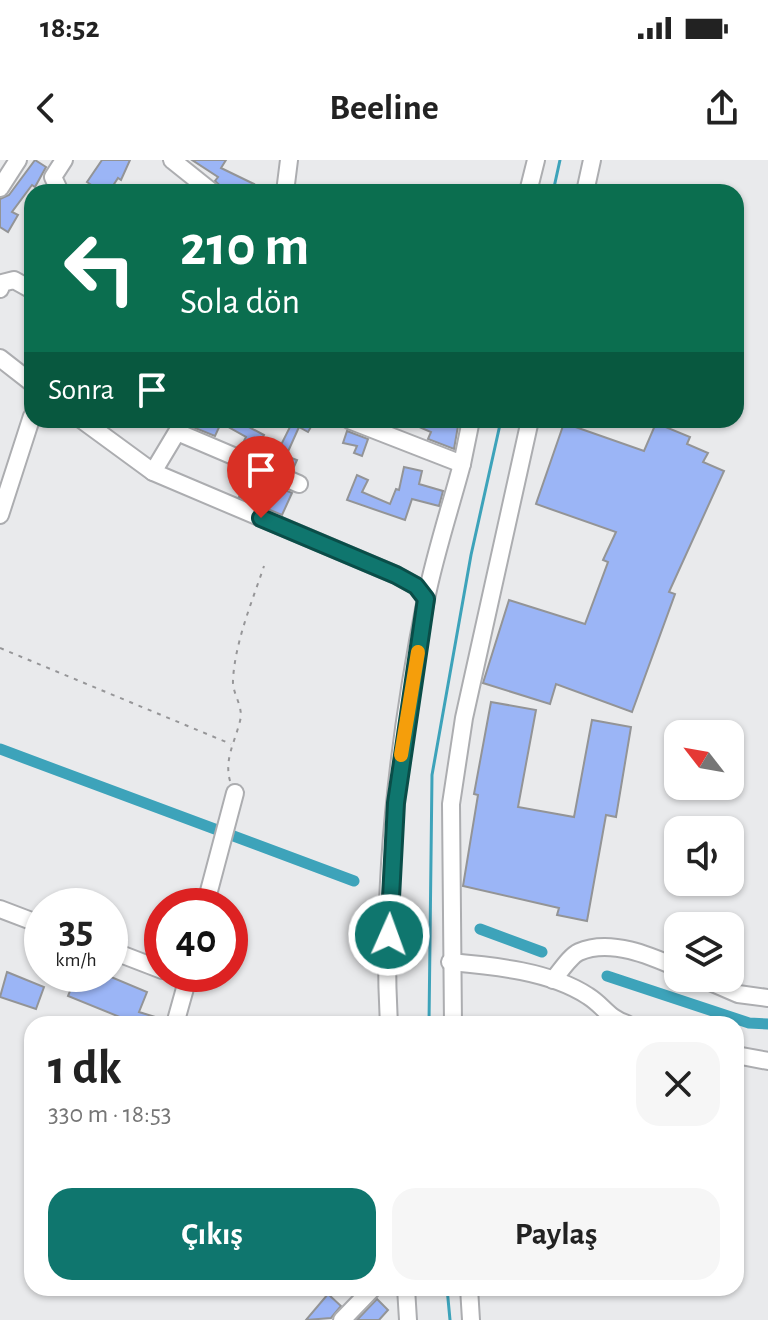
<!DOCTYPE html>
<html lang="tr">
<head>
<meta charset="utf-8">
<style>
	:root { --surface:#fff; --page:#f6f6f6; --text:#222; --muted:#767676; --accent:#0f766e }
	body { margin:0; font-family:"Alegreya Sans",sans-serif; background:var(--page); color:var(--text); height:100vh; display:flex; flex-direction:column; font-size:30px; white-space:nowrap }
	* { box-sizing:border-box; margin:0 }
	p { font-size:26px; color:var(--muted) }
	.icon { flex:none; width:44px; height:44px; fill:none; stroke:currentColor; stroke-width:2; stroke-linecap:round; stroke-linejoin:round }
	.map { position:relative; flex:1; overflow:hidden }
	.panel { position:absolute; left:24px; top:856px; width:720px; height:280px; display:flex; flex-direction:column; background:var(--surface); border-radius:24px; box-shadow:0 2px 6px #0004 }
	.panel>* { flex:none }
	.top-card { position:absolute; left:24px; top:24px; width:720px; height:244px; border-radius:24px; box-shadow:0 2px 6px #0004; background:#0b6e4f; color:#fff; overflow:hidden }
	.needle { width:52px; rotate:301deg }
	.controls { position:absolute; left:664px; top:560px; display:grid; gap:16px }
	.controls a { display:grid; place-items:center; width:80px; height:80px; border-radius:16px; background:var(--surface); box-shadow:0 2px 6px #0004; font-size:40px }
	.speed { position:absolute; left:24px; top:728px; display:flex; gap:16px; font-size:40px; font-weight:700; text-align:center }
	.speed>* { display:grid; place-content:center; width:104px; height:104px; border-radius:50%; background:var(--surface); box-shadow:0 2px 6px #0004; line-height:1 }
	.speed small { font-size:20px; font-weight:400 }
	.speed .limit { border:12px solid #d22; background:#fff; color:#111 }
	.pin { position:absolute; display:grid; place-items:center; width:68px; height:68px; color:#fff; margin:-82px -34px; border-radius:50% 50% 50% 0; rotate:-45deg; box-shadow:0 0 8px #0007 }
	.pin .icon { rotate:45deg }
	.me { position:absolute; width:88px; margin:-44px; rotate:2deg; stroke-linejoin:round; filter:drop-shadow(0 0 6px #0008) }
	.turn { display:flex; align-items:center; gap:28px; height:168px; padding:0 24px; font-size:36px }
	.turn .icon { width:104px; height:104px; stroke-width:2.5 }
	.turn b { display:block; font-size:56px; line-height:68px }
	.then { display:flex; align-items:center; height:76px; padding:0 24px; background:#0003; gap:16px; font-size:30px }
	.round { display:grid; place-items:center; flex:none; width:84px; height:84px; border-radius:24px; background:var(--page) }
	.head { display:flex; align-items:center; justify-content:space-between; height:136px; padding:0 24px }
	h1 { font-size:48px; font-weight:700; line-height:60px }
	.cta { display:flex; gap:16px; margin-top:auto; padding:16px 24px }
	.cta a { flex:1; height:92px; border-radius:24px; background:var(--accent); color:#fff; font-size:32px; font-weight:700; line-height:92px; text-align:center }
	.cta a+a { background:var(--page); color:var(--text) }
	.status { display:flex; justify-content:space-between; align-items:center; height:56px; padding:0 40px; background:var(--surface); direction:ltr }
	.status svg { height:22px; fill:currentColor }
	header { display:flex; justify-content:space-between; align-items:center; height:104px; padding:0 24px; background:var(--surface); font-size:36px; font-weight:700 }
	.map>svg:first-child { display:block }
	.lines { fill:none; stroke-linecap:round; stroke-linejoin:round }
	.stream { stroke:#3da3ba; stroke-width:3 }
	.canal { stroke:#3da3ba; stroke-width:11 }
	.building { fill:#9bb5f6; stroke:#939496; stroke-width:2 }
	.minor-casing { stroke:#acadb0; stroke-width:20 }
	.path { stroke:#969698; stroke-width:2; stroke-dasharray:4 6; stroke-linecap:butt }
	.minor { stroke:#fff; stroke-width:16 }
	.route-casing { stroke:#0a4d48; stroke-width:20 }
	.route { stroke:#0f766e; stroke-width:14 }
	.slow { stroke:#f59e0b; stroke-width:14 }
</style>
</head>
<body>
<div class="status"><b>18:52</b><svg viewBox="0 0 49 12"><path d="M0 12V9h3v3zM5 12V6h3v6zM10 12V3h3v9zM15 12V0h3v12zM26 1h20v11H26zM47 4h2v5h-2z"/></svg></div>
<header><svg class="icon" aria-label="back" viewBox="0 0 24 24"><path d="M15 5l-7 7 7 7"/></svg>Beeline<svg class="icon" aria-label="share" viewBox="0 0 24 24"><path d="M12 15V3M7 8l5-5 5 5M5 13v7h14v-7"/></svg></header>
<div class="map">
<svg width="768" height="1160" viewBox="0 0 768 1160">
	<rect width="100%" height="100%" fill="#e9eaec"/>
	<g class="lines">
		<g class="stream">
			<polyline points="553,32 560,0"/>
			<polyline points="429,864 432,615 471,395 501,260"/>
			<polyline points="447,1128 450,1160"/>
		</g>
		<g class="canal">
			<polyline points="0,589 354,721"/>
			<polyline points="480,769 542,792"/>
			<polyline points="607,816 749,863 768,864"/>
		</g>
	</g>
	<g class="building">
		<polygon points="35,0 46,7 35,27 32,25 12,52 18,55 8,72 0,67 0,39 9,35"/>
		<polygon points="102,0 130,0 121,20 118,18 109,32 102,32 87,22"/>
		<polygon points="192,0 226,0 221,8 254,24 249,32 227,32 215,21 218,17"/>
		<polygon points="186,260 250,260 247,266 264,275 262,279 280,287 292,263 287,260 315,260 308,272 299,267 286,296 297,300 293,309 241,287 246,277 221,263 215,276 190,266"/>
		<polygon points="403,260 441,260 458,266 454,289 428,279 431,272"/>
		<polygon points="564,263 644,291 656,263 690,277 687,284 708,293 703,302 724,311 669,432 675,434 632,552 556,524 550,544 483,523 509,440 585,464 608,402 603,400 616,372 536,344"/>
		<polygon points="347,271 368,279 362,296 354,293 357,286 343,283"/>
		<polygon points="404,307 422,311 419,324 443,331 439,346 412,339 405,360 347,340 357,315 368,320 362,332 390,344 396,329 399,330"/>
		<polygon points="249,315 292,333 282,355 239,337"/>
		<polygon points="491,542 536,550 518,647 574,657 592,560 631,567 616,657 606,655 587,761 557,755 559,748 463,726 478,635 474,634"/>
		<polygon points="7,812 44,827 36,849 0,837"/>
		<polygon points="77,814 104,814 147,832 139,852 165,860 164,864 137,864 68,836"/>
		<polygon points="328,1134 341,1146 331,1158 306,1160"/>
		<polygon points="377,1139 388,1150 379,1160 357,1160"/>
	</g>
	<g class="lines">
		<defs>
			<g id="minor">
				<polyline points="172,0 212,32"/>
				<polyline points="0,28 18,0"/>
				<polyline points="60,32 53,17 64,0"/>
				<polyline points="285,32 289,0"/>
				<polyline points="528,32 536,0"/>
				<polyline points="585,32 592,0"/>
				<polyline points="0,129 2,123 14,120 32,130"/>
				<polyline points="0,198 32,223"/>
				<polyline points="82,260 153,312 396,415 416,426 426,439"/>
				<polyline points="349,260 462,304 471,260"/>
				<polyline points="153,312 177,272 299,324"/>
				<polyline points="0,355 32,256"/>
				<polyline points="205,746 235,633"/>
				<polyline points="0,749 42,765"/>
				<polyline points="110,790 162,810"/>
				<path d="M450 802C494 806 550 811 588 836 604 846 608 858 627 864"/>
				<polyline points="701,818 738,834 768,838"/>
				<path d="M553 820C560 812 570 796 579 792 610 778 651 796 678 808"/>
				<polyline points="175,864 189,814"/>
				<path d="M389 864C381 726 399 575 426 439 435 394 450 349 462 304"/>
				<polyline points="453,864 451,644 464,558 530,260"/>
				<polyline points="736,895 768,901"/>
				<polyline points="406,1128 408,1160"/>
				<polyline points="469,1128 471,1160"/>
				<polyline points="342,1160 373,1128"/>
			</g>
		</defs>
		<use href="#minor" class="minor-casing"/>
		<g class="path">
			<polyline points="0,488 231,584"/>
			<path d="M230 621C224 599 235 582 240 561 244 546 232 534 233 520 235 482 252 442 264 406"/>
		</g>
		<use href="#minor" class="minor"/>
	</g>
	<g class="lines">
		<defs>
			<polyline id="route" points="261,358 396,415 416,426 426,439 396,643 389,775"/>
		</defs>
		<use href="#route" class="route-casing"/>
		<use href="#route" class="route"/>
		<polyline class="slow" points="401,595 418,492"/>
	</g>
</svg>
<div class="controls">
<a><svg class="needle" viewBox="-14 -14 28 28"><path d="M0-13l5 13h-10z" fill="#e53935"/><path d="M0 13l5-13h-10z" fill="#767676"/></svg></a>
<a><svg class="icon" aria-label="sound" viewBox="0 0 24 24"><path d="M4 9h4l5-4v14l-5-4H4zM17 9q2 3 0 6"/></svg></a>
<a><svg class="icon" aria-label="layers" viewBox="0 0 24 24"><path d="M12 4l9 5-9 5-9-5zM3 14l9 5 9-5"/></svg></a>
</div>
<div class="speed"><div>35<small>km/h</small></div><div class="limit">40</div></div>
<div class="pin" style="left:261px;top:358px;background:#d93025"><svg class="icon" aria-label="arrive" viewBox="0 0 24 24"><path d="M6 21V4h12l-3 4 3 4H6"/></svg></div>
<svg class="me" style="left:389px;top:775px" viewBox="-20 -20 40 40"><circle r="17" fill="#0f766e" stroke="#fff" stroke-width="3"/><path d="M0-11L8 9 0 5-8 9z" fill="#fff"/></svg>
<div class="top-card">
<div class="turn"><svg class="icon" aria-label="left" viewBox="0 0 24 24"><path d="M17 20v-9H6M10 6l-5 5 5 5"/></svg><div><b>210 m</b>Sola dön</div></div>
<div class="then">Sonra<svg class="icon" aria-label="arrive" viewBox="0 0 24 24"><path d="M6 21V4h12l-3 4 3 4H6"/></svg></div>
</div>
<section class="panel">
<div class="head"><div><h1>1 dk</h1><p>330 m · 18:53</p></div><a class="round"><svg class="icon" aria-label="close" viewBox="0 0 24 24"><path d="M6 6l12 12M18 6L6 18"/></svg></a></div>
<div class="cta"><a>Çıkış</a><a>Paylaş</a></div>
</section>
</div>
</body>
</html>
